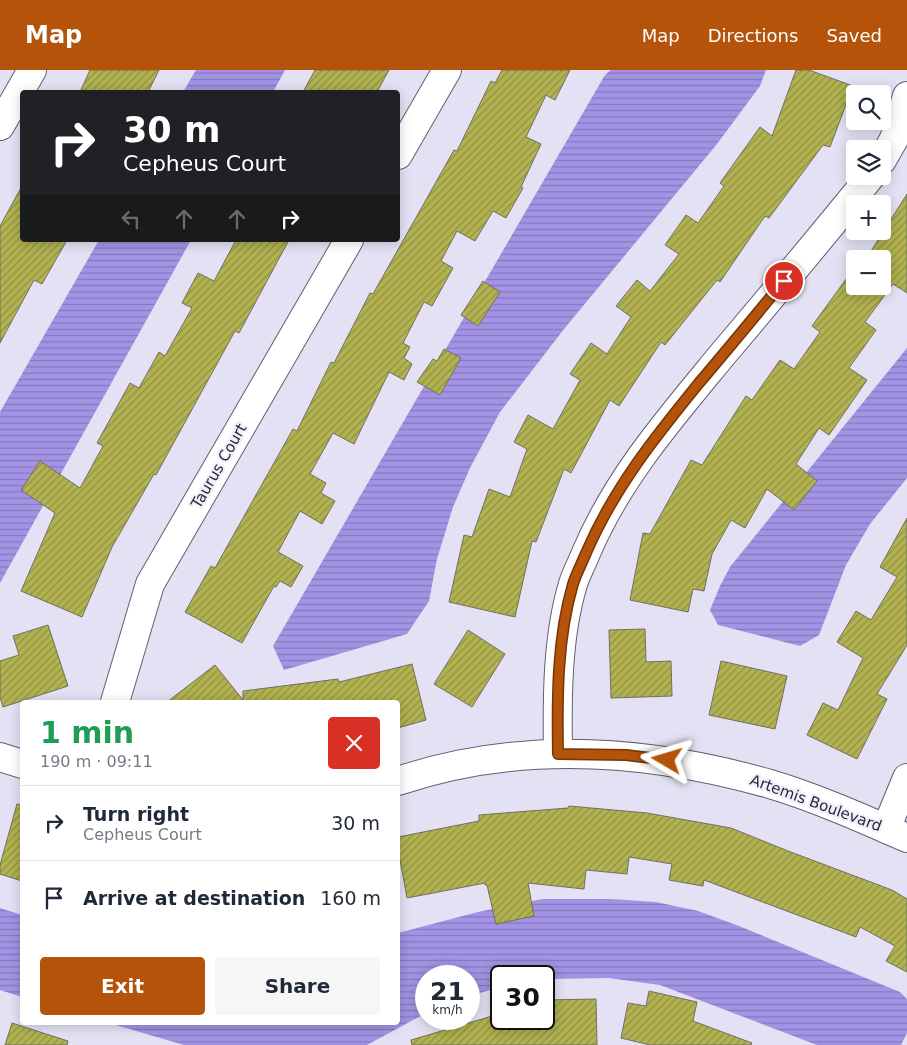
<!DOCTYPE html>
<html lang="en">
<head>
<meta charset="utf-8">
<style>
	:root { --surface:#fff; --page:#f6f6f7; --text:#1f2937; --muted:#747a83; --line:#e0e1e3; --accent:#b45309 }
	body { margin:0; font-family:"DejaVu Sans",sans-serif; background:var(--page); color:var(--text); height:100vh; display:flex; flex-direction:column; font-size:19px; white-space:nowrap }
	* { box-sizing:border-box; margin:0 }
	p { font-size:16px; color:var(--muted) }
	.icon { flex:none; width:28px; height:28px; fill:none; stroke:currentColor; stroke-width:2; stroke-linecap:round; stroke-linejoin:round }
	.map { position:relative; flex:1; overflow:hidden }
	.panel { position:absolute; left:20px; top:630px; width:380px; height:325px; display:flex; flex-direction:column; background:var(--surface); border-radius:5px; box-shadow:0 2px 12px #0003 }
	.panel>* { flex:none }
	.top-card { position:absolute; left:20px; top:20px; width:380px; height:152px; border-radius:5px; box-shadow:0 2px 12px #0003; background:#202124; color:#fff; overflow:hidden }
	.fabs { position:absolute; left:846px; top:15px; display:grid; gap:10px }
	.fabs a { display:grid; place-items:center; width:45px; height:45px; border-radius:5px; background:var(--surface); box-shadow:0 2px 12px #0003; font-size:25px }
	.speed { position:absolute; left:415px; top:895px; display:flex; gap:10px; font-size:25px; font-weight:700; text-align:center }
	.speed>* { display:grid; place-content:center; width:65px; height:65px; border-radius:50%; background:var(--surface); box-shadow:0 2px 12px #0003; line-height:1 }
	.speed small { font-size:12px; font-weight:400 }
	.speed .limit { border:2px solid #111; border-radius:8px; background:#fff; color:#111 }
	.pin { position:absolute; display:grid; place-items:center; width:42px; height:42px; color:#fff; margin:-21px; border:2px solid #fff; border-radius:50%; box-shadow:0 1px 5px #0007 }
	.me { position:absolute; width:55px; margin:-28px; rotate:277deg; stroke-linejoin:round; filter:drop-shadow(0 0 4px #0008) }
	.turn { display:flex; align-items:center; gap:18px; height:105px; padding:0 20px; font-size:22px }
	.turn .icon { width:65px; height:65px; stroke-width:2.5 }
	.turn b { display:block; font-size:35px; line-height:42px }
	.lanes { display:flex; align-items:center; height:48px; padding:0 20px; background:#0003; justify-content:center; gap:25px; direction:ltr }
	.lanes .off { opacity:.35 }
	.round { display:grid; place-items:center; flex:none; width:52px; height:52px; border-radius:5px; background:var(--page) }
	.overview { display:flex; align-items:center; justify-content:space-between; height:85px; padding:0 20px }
	h1 { font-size:30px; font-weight:800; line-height:38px; color:#1e9e55 }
	.action { display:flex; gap:10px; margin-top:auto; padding:10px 20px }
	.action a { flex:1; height:58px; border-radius:5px; background:var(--accent); color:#fff; font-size:20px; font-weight:800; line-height:58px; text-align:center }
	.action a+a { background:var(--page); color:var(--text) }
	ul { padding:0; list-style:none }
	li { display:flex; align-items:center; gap:15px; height:75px; padding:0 20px; border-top:1px solid var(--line) }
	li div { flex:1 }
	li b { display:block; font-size:19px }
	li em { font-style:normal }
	header { display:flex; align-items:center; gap:30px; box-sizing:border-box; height:70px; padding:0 25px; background:var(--accent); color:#fff }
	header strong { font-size:24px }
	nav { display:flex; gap:28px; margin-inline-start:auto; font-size:18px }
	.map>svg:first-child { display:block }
	.water { fill:url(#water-rules) }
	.building { fill:url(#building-hatch); stroke:#6f7060 }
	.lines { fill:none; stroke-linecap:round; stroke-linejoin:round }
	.minor-casing { stroke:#615f6e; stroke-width:30 }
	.minor { stroke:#fff; stroke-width:28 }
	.route-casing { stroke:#753606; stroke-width:12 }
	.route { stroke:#b45309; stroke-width:9 }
	.labels { text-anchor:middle; stroke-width:4.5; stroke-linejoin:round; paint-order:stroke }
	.street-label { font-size:15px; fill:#2a2930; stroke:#f1effd }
</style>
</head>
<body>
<header>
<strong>Map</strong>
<nav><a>Map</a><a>Directions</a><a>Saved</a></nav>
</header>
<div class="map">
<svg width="907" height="975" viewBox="0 0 907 975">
	<defs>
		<pattern id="water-rules" width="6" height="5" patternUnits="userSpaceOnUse" patternTransform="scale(1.25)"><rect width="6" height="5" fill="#a393e5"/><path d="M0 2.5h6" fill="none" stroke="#8578ba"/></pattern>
		<pattern id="building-hatch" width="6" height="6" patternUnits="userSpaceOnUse" patternTransform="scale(1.25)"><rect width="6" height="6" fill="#b2b251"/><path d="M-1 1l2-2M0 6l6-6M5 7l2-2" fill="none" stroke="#919144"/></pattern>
	</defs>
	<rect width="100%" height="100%" fill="#e3e1f3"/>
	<g class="water">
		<polygon points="196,0 285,0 273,22 183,22"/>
		<polygon points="611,0 766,0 760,16 717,74 564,259 500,342 470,398 453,437 437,489 429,531 407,564 284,600 273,576 605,5"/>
		<polygon points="99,170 191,170 0,513 0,342"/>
		<polygon points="907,278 907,408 870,454 846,495 819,565 800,576 718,555 710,540 720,516 730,497"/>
		<polygon points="542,829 611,829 656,832 698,841 739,856 900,922 907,929 907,963 901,975 817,975 660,915 609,908 544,909 544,906 501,906 501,917 469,926 469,906 426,906 426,943 367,975 184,975 109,953 398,952 398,863 478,842"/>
		<polygon points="0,838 22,845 22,927 0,920"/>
	</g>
	<g class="building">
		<polygon points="90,0 159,0 148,22 80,22"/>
		<polygon points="315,0 389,0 377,22 303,22"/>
		<polygon points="502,0 570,0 555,30 546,25 526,67 541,74 521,117 523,118 506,148 493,141 475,171 457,161 441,191 453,198 432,236 424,232 403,273 410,277 404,288 412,294 404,310 389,302 354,374 333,363 310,404 326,413 321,423 335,431 322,454 300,441 278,482 303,496 291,517 280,511 276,517 274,516 242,573 185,542 211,496 215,498 293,359 297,361 331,292 334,293 370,223 373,224 454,80 457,81 491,11 495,13"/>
		<polygon points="796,0 809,0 853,16 830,77 823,75 769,148 765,146 720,212 717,210 665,275 661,272 619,336 610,330 571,403 564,399 536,472 532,471 515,547 449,532 464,465 472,467 489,419 510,427 527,379 514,372 528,345 553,359 580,310 570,304 591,273 607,284 631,247 616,236 637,210 650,221 679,184 665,175 686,145 698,153 724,116 720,113 760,57 772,66"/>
		<polygon points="22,116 22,170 67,170 42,214 34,210 0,273 0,156"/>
		<polygon points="907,124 907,223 893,214 865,252 876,260 849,298 867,310 829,365 819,358 796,394 817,411 794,440 767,419 745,458 731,450 712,484 704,521 693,519 688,542 630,530 643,463 650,464 691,390 702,395 746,326 752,330 780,290 794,299 820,262 812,256 852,201 855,203 855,216 882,216 882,189 866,189"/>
		<polygon points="236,170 289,170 239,263 235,261 156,405 154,404 112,477 82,547 21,521 55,443 21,420 40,391 80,418 103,376 97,373 130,313 139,318 159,282 165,286 192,238 182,233 198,203 214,211"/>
		<polygon points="483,211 500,222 478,256 461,245"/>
		<polygon points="444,279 461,288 440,325 417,312 433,289 437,291"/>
		<polygon points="907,448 907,575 877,624 887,629 857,689 807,665 823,633 838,640 863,588 837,572 856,541 871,550 897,507 880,497"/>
		<polygon points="48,555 68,616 3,637 0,627 0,591 19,585 13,566"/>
		<polygon points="645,559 646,592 671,591 672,626 611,628 609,560"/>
		<polygon points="468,560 505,584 472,637 434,614"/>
		<polygon points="721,591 787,606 775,659 709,645"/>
		<polygon points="412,594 426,650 398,658 398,632 167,632 215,595 243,630 243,621 338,609 339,612"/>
		<polygon points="17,734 22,735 22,811 0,804 0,795"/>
		<polygon points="569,736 647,743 731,758 788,781 892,820 907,829 907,902 886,891 895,876 860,857 856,867 704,810 703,816 669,810 672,794 629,787 627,804 586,800 584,819 528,813 534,846 496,854 487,815 485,815 485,813 407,828 398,779 398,767 479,751 479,745 568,738"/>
		<polygon points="649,921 697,932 693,951 752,973 751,975 650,975 621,968 628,933 646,936"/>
		<polygon points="596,929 597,975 412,975 411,970 499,944 500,949 544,949 544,930"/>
		<polygon points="12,953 68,971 67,975 5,975"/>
	</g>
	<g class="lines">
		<defs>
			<g id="minor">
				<polyline points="0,56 32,0"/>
				<polyline points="398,85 447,0"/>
				<polyline points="882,90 894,69 907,26"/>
				<polyline points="115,632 150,514 349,170"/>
				<path d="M558 684C557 629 557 567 573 514 576 504 582 493 586 483 618 407 672 346 723 284 773 225 822 166 871 106"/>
				<polyline points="0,687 22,694"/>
				<path d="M398 711C520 670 647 679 770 714 814 727 864 749 907 768"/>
				<polyline points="886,759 907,708"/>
			</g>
		</defs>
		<use href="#minor" class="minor-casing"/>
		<use href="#minor" class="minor"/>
	</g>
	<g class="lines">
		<defs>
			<path id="route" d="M667 690 626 685 558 684C557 628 557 568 573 514 576 504 582 493 586 483 614 418 655 367 699 313 728 279 756 245 784 211"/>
		</defs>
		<use href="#route" class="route-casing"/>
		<use href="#route" class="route"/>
	</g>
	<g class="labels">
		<g class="street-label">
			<text transform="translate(219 396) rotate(-60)" y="5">Taurus Court</text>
			<text transform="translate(816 733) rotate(20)" y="5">Artemis Boulevard</text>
		</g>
	</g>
</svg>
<div class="fabs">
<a><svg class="icon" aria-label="search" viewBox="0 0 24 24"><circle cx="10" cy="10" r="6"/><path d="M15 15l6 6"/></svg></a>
<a><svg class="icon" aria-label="layers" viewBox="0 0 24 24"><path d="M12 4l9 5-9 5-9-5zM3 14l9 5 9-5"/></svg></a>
<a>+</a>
<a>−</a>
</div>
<div class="speed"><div>21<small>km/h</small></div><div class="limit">30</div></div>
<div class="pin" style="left:784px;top:211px;background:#d93025"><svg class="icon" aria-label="arrive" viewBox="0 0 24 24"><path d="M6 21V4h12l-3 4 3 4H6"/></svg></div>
<svg class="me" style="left:667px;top:690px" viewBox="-20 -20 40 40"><path d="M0-17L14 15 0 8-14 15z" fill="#b45309" stroke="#fff" stroke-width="4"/></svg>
<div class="top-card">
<div class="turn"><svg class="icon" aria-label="right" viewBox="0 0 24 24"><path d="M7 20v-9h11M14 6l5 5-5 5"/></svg><div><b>30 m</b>Cepheus Court</div></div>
<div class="lanes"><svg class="icon off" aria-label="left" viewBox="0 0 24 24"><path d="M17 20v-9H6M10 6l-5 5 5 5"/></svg><svg class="icon off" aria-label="ahead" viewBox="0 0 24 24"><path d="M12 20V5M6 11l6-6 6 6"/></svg><svg class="icon off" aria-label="ahead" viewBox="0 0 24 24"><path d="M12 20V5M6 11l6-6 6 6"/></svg><svg class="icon" aria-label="right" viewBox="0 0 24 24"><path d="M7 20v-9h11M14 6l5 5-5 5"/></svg></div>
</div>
<section class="panel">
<div class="overview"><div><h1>1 min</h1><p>190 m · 09:11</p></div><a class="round" style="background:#d93025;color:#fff"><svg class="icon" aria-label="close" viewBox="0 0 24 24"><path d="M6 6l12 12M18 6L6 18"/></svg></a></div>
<ul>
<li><svg class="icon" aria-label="right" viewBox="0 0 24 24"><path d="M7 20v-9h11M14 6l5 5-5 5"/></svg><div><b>Turn right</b><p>Cepheus Court</p></div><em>30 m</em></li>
<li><svg class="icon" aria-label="arrive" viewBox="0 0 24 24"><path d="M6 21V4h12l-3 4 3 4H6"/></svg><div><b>Arrive at destination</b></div><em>160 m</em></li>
</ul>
<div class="action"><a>Exit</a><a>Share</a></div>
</section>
</div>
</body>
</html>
